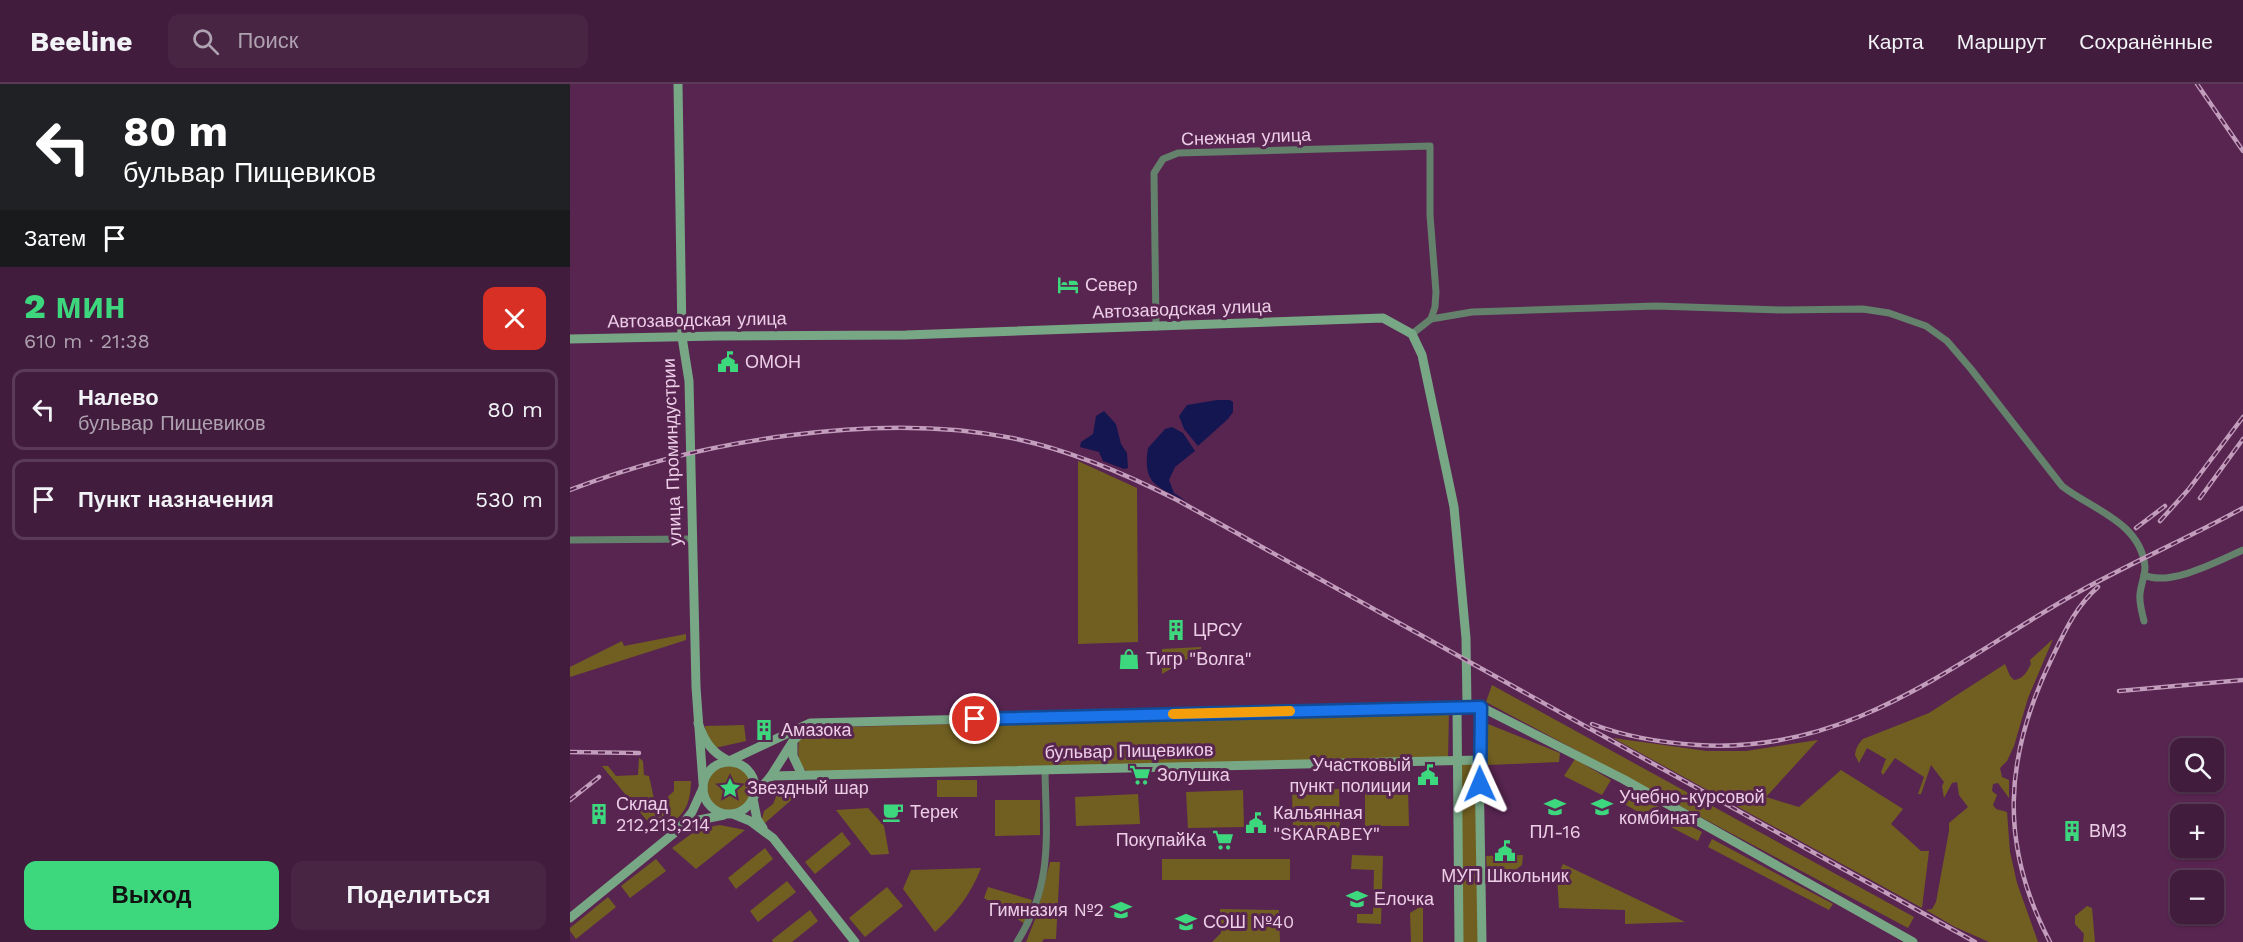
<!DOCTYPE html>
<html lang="ru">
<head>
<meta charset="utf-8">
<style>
	:root { --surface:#421c3d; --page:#492544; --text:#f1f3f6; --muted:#aea1b0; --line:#5a3a57; --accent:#3dd77e }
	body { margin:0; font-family:"Work Sans",sans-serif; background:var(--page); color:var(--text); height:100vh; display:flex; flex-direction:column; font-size:22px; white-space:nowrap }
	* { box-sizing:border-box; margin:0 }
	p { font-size:20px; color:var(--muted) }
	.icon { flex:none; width:33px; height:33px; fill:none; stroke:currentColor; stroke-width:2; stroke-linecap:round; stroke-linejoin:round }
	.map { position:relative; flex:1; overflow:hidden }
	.side { display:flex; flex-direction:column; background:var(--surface); width:570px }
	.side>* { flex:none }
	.top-card { background:#202124; color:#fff; overflow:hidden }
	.buttons { position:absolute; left:1600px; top:654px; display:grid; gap:12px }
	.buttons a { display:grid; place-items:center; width:54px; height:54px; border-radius:12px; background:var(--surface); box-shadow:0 2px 4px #0004,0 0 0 2px var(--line); font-size:30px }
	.pin { position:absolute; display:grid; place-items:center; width:51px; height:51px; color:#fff; margin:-26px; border:3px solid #fff; border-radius:50%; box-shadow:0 2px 6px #0007 }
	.me { position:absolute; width:66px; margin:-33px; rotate:359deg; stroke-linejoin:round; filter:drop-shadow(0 0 4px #0008) }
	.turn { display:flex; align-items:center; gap:21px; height:126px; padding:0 24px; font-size:27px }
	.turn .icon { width:78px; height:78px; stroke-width:2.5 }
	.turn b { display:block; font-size:42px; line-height:51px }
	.then { display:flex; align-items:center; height:57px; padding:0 24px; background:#0003; gap:12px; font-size:22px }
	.round { display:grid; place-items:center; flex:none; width:63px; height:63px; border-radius:12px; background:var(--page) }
	.overview { display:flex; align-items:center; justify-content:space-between; height:102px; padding:0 24px }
	h1 { font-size:36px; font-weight:800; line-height:45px; color:var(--accent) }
	.primary-button { display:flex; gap:12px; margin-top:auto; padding:12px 24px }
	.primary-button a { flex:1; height:69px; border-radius:12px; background:var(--accent); color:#111; font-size:24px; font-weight:800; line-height:69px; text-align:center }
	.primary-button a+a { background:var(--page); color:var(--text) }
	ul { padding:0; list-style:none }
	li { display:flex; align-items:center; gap:18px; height:81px; margin:0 12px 9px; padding:0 12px; border:3px solid var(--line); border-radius:12px }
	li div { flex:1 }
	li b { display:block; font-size:22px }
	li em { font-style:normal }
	header { display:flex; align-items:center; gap:36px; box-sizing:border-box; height:84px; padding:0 30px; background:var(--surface); border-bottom:2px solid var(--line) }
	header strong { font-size:28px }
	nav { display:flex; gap:33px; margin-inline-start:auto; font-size:21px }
	.search { width:420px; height:54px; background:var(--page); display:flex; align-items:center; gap:15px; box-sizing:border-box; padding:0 21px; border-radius:12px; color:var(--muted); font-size:22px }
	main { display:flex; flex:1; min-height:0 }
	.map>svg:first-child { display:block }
	.green { fill:#715f21 }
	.water { fill:#131650 }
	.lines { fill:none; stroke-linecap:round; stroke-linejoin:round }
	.street { stroke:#64816b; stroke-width:7 }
	.secondary { stroke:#78a785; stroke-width:9 }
	.rail-casing { stroke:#c29dbc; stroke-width:4.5 }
	.rail { stroke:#582551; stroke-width:2; stroke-dasharray:7; stroke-linecap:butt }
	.route-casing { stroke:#114b97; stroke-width:15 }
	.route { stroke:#1a73e8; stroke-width:10 }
	.slow { stroke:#f59e0b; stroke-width:10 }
	.labels { text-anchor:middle; stroke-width:6; stroke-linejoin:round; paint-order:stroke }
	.street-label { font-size:18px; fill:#edcee7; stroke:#582551 }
	.poi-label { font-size:18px; fill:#edcee7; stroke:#582551; text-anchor:start }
</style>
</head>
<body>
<header>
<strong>Beeline</strong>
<div class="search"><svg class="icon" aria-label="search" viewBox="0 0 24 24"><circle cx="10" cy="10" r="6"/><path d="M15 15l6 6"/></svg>Поиск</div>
<nav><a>Карта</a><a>Маршрут</a><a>Сохранённые</a></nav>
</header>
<main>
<section class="side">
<div class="top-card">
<div class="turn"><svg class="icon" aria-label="left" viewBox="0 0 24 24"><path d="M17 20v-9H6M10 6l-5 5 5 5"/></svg><div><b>80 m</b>бульвар Пищевиков</div></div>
<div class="then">Затем<svg class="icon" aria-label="arrive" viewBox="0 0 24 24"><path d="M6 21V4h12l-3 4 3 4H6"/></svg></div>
</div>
<div class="overview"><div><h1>2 мин</h1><p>610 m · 21:38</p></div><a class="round" style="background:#d93025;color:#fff"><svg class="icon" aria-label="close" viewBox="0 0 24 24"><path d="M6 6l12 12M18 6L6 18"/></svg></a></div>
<ul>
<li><svg class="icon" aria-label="left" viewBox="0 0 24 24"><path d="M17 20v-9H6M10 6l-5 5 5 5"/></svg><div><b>Налево</b><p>бульвар Пищевиков</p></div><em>80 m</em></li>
<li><svg class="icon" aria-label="arrive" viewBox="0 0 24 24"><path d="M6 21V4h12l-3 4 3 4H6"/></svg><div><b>Пункт назначения</b></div><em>530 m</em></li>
</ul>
<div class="primary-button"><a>Выход</a><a>Поделиться</a></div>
</section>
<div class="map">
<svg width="1673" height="858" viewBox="0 0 1673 858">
	<rect width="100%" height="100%" fill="#582551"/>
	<g class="green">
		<polygon points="508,377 567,404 568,558 508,560"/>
		<polygon points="116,550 116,556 0,593 0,583 52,557 54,562"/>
		<path d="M1483 555 1458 614 1444 662 1437 677 1430 684 1432 693 1439 696V714L1428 699 1423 700 1422 707 1427 711 1423 721 1426 725 1437 728 1440 768 1447 799 1468 858H1419L1385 843 1356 826 1362 825 1366 818 1379 747V739L1398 723 1389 711 1387 698 1382 699 1374 714 1372 702 1374 698 1361 681 1351 710H1348L1354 693 1325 674 1313 691 1311 688 1316 675 1297 664 1289 679 1285 671C1286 664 1288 660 1293 655L1359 629 1435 580 1440 592 1444 596C1454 595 1457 587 1461 580L1460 576Z"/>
		<polygon points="631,563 631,567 592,590 592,565"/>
		<polygon points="922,601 1344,833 1338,844 916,618"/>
		<path d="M879 626 878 675 238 688C226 680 228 668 229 655L242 644Z"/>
		<polygon points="918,640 990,669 989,678 917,681"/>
		<polygon points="174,641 176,657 145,664 136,657 135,642"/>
		<polygon points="1043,654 1137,667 1176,667 1248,656 1196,713 1229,723 1271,686 1333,725 1321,740 1351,767 1359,767 1352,824"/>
		<path d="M69 674 73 677 74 691 79 692 86 724 104 707V697H121C120 728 111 732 88 750L32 682H38L46 692 68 691Z"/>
		<polygon points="1005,675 1041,696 1032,711 994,692"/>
		<polygon points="891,680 907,680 909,858 893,858"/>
		<circle cx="159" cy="704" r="22"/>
		<rect x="367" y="696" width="40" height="17"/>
		<polygon points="211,701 232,701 235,704 195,739 192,735 194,727 203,720"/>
		<polygon points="795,704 838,704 839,742 795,742"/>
		<polygon points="1056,704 1091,724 1084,737 1049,717"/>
		<polygon points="769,705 770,746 723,747 722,706"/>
		<polygon points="673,706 674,743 618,744 616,708"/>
		<polygon points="568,710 570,740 506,742 505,713"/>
		<polygon points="425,716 470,716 470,751 425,752"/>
		<polygon points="298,724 314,742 319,770 301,771 266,726"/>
		<polygon points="1095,729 1132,748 1128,757 1091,738"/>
		<polygon points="150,741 175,746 126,785 102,764 128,745"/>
		<polygon points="272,748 281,760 245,790 235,778"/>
		<polygon points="1142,755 1263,820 1259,826 1138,763"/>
		<polygon points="195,764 203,775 166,805 158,794"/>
		<polygon points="782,771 813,772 811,840 787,839 787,830 803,830 804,786 781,785"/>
		<polygon points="953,771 952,781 944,787 917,788 916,772"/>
		<polygon points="86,775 96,787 60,814 51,802"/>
		<rect x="592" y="775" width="128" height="21"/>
		<polygon points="480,778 490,778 486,855 474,855 472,858 456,858 466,833"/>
		<polygon points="993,780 1115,838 1055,840 1055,826 989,824 987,793"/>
		<path d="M411 784C401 810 386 829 365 848L333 805 341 786Z"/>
		<polygon points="217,797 226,808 188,838 180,827"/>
		<polygon points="317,803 333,822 295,853 279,834"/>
		<polygon points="418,803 462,816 455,840 414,814"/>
		<polygon points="38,813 46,823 6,855 0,847 0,844"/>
		<polygon points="853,821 853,858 841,858 840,829"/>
		<polygon points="1517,822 1522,824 1525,858 1513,858 1514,850 1505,840 1505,832"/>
		<polygon points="650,825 709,826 710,858 642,858 651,849"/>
		<polygon points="240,826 248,837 222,858 203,858 202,856"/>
	</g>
	<g class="water">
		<polygon points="647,316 660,316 663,318 663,328 658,335 628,362 614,345 609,332 617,321"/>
		<polygon points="534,327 546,340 551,360 557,369 558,384 554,385 533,377 529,368 510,363 511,358 523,350 526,332"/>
		<path d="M602 343 613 349 625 367 605 383 599 396 604 409 616 417C588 403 572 401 578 364L595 345Z"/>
	</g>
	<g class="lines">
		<g class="street">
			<path d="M861 235 902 228 1086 222 1213 226 1293 225 1319 229 1356 242 1377 257 1401 285 1492 402C1521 425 1571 438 1575 483 1575 492 1571 500 1570 510 1569 519 1572 528 1574 537"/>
			<polyline points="586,243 584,89 593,75 608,69 860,62 860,131 866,208 865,223 861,235 842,250"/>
			<polyline points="0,456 122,455"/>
			<path d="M1574 491C1600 503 1648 477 1673 466"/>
			<path d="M447 858C484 799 476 751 475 686"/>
		</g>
		<g class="secondary">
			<polyline points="108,0 112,253 119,297 126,603 133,699"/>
			<polyline points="0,255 147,252 336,251 813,234 842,250 852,271 884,423 896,554 897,623"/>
			<polyline points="887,623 889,858"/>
			<polyline points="911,623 909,676 912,858"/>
			<path d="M128 639C135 658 141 668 159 677L240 639 911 623 1053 695 1343 858"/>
			<polyline points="223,660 223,672 232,691"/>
			<circle cx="159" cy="704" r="26"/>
			<polyline points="201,692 909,676"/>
			<polyline points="185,711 201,692 223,657 236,644"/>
			<polyline points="183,715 187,735 193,744"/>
			<polyline points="163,730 180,737 203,754 285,858"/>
			<polyline points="113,743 129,736 154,731"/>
			<polyline points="0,834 108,746 122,728 133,704"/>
		</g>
		<defs>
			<g id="rail">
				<polyline points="1627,0 1673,67"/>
				<path d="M0 406C126 357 308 327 442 354 500 366 554 389 607 416L1405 858"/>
				<polyline points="1630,414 1673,355"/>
				<polyline points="1590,437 1618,406 1673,333"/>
				<polyline points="1566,444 1595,422"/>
				<polyline points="1549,607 1673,596"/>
				<path d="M1022 640C1057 653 1092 659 1128 661 1276 670 1376 585 1496 515 1553 482 1615 456 1673 424"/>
				<polyline points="0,668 69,669"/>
				<polyline points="0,716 29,693"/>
				<path d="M1480 858C1429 761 1434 674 1481 576 1494 549 1505 523 1528 503"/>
			</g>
		</defs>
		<use href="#rail" class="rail-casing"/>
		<use href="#rail" class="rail"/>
	</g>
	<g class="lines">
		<defs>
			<polyline id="route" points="405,635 911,623 910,700"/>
		</defs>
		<use href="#route" class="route-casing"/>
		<use href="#route" class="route"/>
		<polyline class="slow" points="603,630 720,627"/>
	</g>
	<defs>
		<symbol id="hotel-bare" viewBox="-9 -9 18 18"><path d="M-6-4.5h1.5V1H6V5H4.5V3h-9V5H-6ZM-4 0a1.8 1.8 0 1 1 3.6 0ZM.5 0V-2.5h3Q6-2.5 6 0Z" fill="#3dd77e" stroke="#582551" stroke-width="2.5" paint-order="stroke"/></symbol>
		<symbol id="civic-bare" viewBox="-9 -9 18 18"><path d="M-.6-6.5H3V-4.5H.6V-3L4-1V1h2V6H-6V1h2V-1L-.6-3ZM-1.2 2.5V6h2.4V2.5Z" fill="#3dd77e" stroke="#582551" stroke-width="2.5" paint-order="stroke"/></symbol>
		<symbol id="building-bare" viewBox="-9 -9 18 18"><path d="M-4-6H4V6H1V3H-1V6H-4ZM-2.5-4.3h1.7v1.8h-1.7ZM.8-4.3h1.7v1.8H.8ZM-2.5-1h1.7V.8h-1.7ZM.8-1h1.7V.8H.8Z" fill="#3dd77e" stroke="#582551" stroke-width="2.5" paint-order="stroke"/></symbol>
		<symbol id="shop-bare" viewBox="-9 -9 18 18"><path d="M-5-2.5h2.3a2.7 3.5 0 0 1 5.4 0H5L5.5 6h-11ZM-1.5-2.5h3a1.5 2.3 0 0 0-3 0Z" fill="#3dd77e" stroke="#582551" stroke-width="2.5" paint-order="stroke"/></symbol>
		<symbol id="supermarket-bare" viewBox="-9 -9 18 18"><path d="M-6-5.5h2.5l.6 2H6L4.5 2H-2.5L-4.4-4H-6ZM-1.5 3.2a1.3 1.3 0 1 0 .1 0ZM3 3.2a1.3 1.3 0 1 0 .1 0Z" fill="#3dd77e" stroke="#582551" stroke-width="2.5" paint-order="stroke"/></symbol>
		<symbol id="sight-bare" viewBox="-9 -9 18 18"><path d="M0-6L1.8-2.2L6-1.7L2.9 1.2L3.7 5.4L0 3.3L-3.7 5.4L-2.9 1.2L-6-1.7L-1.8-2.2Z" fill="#3dd77e" stroke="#582551" stroke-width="2.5" paint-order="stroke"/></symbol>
		<symbol id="university-bare" viewBox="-9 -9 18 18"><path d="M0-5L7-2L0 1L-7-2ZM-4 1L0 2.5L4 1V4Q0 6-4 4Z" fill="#3dd77e" stroke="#582551" stroke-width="2.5" paint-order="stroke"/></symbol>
		<symbol id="cafe-bare" viewBox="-9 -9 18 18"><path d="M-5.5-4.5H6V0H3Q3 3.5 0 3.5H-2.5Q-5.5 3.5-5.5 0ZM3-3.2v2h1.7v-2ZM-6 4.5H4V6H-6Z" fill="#3dd77e" stroke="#582551" stroke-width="2.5" paint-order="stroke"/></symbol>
		<symbol id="school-bare" viewBox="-9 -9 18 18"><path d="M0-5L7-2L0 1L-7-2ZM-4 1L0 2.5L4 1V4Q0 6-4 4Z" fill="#3dd77e" stroke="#582551" stroke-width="2.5" paint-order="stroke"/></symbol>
	</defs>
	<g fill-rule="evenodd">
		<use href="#hotel-bare" x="483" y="186" width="30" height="30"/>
		<use href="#civic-bare" x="143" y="263" width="30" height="30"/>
		<use href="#building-bare" x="591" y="531" width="30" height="30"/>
		<use href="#shop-bare" x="544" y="560" width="30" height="30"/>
		<use href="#building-bare" x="179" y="631" width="30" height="30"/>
		<use href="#supermarket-bare" x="555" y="676" width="30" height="30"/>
		<use href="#civic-bare" x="843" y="676" width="30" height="30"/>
		<use href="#sight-bare" x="145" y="689" width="30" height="30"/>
		<use href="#university-bare" x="970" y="708" width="30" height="30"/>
		<use href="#university-bare" x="1017" y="708" width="30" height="30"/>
		<use href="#cafe-bare" x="308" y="713" width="30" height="30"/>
		<use href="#building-bare" x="14" y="715" width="30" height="30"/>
		<use href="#civic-bare" x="671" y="724" width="30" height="30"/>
		<use href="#building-bare" x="1487" y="732" width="30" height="30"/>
		<use href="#supermarket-bare" x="638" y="741" width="30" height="30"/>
		<use href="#civic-bare" x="920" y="752" width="30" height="30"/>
		<use href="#school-bare" x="772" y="800" width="30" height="30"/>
		<use href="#school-bare" x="536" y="811" width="30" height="30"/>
		<use href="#school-bare" x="601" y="823" width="30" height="30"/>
	</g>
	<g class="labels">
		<g class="street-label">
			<text transform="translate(676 53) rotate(-2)" y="6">Снежная улица</text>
			<text transform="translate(612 225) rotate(-2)" y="6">Автозаводская улица</text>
			<text transform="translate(127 236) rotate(-1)" y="6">Автозаводская улица</text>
			<text transform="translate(102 368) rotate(-92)" y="6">улица Проминдустрии</text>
			<text transform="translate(559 667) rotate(-1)" y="6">бульвар Пищевиков</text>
		</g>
		<g class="poi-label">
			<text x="515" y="207">Север</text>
			<text x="175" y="284">ОМОН</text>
			<text x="623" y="552">ЦРСУ</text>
			<text x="576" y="581">Тигр "Волга"</text>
			<text x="211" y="652">Амазока</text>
			<text x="841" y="687" text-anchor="end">Участковый<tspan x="841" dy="21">пункт полиции</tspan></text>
			<text x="587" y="697">Золушка</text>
			<text x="177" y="710">Звездный шар</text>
			<text x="1049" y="719">Учебно-курсовой<tspan x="1049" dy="21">комбинат</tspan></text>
			<text x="46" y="726">Склад<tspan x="46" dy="21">212,213,214</tspan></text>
			<text x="340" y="734">Терек</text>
			<text x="703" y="735">Кальянная<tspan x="703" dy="21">"SKARABEY"</tspan></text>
			<text x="1519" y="753">ВМЗ</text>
			<text x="985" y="754" text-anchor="middle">ПЛ-16</text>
			<text x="636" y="762" text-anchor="end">ПокупайКа</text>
			<text x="935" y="798" text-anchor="middle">МУП Школьник</text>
			<text x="804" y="821">Елочка</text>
			<text x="534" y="832" text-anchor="end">Гимназия №2</text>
			<text x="633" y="844">СОШ №40</text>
		</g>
	</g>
</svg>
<div class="buttons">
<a><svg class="icon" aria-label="search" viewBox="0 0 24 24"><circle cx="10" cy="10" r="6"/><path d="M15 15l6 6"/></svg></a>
<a>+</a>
<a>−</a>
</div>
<div class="pin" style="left:405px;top:635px;background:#d93025"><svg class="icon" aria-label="arrive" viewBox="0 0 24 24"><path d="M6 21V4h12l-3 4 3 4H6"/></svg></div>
<svg class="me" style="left:910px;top:700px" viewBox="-20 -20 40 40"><path d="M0-17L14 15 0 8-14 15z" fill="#1a73e8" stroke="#fff" stroke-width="4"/></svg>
</div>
</main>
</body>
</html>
